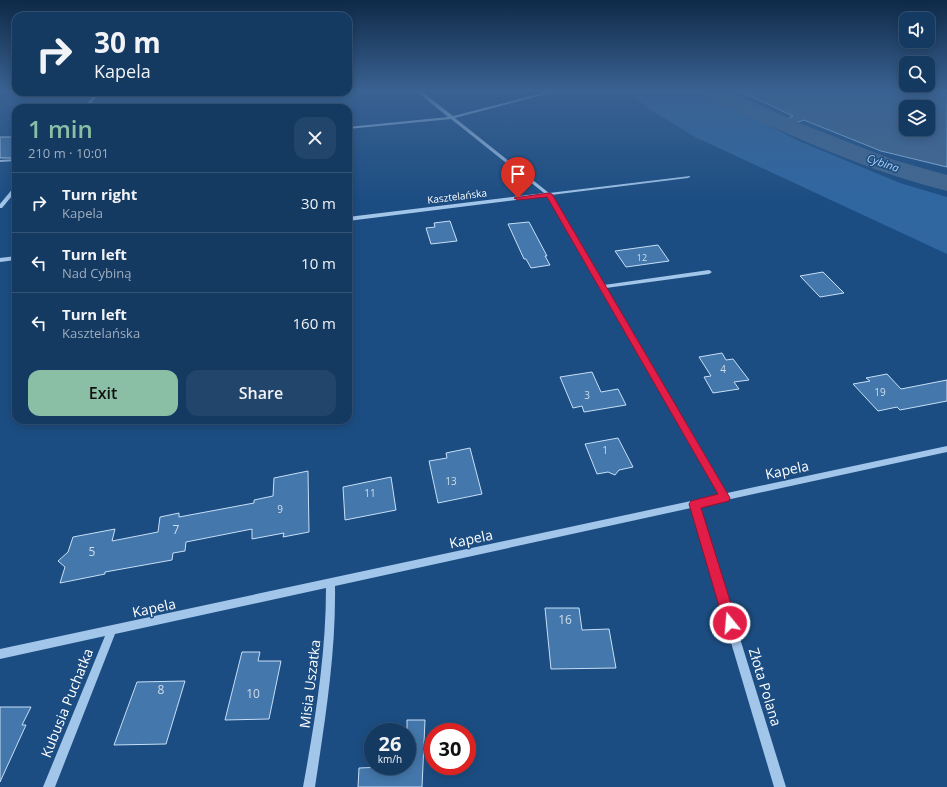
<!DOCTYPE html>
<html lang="en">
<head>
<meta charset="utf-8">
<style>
	:root { --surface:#153a62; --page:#22456b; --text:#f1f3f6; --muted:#9dadbe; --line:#345477; --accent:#8abfa5 }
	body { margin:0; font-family:"Open Sans",sans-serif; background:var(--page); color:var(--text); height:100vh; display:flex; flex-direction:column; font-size:15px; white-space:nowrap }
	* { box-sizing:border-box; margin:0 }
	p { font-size:13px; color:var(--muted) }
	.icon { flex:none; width:22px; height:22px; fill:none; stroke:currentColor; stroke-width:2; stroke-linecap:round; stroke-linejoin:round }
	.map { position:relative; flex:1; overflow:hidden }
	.drawer { position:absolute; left:12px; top:104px; width:340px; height:320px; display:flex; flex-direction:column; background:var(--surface); border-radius:12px; box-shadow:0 2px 10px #0003,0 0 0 1px var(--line) }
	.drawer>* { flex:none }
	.guide { position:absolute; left:12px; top:12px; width:340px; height:84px; border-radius:12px; box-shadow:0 2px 10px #0003,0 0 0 1px var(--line); background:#153a62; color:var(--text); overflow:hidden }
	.fabs { position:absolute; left:899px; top:12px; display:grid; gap:8px }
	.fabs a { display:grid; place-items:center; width:36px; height:36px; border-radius:8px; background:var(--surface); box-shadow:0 2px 10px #0003,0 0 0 1px var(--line); font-size:20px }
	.speed { position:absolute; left:364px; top:723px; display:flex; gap:8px; font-size:20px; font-weight:700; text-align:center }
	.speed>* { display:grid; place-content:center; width:52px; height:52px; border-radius:50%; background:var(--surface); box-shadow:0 2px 10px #0003,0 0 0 1px var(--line); line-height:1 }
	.speed small { font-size:10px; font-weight:400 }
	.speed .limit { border:6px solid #d22; background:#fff; color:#111 }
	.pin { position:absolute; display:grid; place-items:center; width:34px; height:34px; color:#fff; margin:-41px -17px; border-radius:50% 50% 50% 0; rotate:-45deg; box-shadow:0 0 4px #0007 }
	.pin .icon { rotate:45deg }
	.me { position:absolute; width:44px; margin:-22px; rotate:343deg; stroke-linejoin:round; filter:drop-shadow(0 0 3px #0008) }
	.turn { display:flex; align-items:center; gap:14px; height:84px; padding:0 16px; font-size:18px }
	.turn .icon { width:52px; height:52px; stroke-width:2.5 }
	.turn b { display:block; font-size:28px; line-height:34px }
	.round { display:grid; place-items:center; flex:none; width:42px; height:42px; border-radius:12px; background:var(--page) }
	.headline { display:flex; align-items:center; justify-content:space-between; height:68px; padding:0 16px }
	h1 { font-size:24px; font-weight:600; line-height:30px; color:var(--accent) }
	.action { display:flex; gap:8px; margin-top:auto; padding:8px 16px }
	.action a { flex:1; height:46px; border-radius:12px; background:var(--accent); color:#111; font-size:16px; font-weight:600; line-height:46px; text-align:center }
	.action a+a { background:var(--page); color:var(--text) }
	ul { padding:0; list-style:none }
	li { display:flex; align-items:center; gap:12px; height:60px; padding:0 16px; border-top:1px solid var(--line) }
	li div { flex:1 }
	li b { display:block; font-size:15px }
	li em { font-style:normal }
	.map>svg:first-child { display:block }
	.green { fill:#3067a1 }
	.water { fill:#44688f; stroke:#95c1ec; fill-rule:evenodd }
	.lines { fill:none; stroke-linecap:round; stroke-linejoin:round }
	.river { fill:#44688f; fill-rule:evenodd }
	.building { fill:#4477ab; stroke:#c6dff7 }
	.minor { fill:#a2c5ea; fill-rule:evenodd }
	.route { fill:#e11d48; stroke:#92132f }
	.labels { text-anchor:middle; stroke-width:3; stroke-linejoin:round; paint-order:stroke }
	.far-number-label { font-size:9px; fill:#d0ddea }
	.far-street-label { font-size:10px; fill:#fff; stroke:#1c4d82 }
	.number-label { font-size:10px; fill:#d0ddea }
	.far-water-label { font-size:11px; font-style:italic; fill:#adcff2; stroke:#1c4d82 }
	.near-number-label { font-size:12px; fill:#d0ddea }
	.near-street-label { font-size:14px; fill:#fff; stroke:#1c4d82 }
</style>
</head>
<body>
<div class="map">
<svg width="947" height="787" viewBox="0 0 947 787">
	<rect width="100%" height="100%" fill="#1c4d82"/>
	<polygon class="green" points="627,91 701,91 799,141 900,183 947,197 947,254 695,137 651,110"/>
	<path class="water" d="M740 91H947V167L881 151 804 120 792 124 784 121 793 116ZM906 107H928V129H906Z"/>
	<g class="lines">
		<path class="river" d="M701 91H728L797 122 894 160 947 175V191C862 170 783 132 704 95Z"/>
	</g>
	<g class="building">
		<polygon points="0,137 16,137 16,152 13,158 0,158"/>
		<polygon points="450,221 457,241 431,244 426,228 435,227 434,223"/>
		<polygon points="529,222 547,256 545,256 550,265 531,268 526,259 524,259 508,224"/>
		<polygon points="658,245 669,261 626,267 615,251"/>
		<polygon points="823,272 844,293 820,297 800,276"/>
		<polygon points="722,353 726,360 733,359 749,380 734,382 739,389 713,393 704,377 711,376 699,357"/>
		<polygon points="592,372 601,392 618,389 626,405 584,412 582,406 573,408 560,377"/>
		<polygon points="887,374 901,389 947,380 947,401 900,410 897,407 878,411 853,384 870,381 866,378"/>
		<polygon points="618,438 633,467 619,470 615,475 608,472 597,474 585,444"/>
		<polygon points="470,448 482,494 438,503 429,461 447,458 446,453"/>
		<polygon points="308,471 309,532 283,537 284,533 252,539 252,529 186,542 185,551 173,553 172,560 105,572 105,574 60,583 65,567 58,561 68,552 73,537 115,529 112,541 158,532 160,517 179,513 179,517 254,503 254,500 273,496 274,478"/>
		<polygon points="391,477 396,510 345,520 343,487"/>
		<polygon points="545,608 579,608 582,630 609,629 616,668 551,669"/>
		<polygon points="242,652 260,652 258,661 281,661 269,719 225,720"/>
		<polygon points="185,681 166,744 114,745 137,682"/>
		<polygon points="0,707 31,707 22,725 26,725 0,782"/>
		<polygon points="407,720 425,720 422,787 358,787 359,768 407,766"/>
	</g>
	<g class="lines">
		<g class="minor">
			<path d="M416 91H421L453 116 551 91H558L455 118 549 193 690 176V177L688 178 551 195 604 285 709 270 712 272 709 274 606 288 727 493 947 446V452L699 506 786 787H774L691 508 335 586C336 654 325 720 315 787H303C315 721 326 655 326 588L115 634 55 787H43L105 636 0 659V649L719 495 547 196 348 221V217L544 193 451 119 348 129V127L448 117Z"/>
			<polygon points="97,92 101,92 87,108 83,108"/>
			<polygon points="16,159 16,161 0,162 0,160"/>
			<polygon points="14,187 16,187 16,191 2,208 0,208 0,204"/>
			<polygon points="16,256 16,260 0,262 0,258"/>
		</g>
	</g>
	<linearGradient id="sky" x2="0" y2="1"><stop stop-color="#0f2a48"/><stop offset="0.45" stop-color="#3a6292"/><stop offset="1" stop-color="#3a6292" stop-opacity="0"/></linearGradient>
	<rect width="947" height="201" fill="url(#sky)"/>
	<polygon class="route" points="548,193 552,194 730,498 729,501 701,508 737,623 735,628 730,629 726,628 724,623 689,504 691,501 718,494 547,197 518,200 514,198"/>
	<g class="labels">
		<g class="far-number-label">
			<text x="642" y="261">12</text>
		</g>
		<g class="far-street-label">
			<text transform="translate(457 196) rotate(-7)" y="4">Kasztelańska</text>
		</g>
		<g class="number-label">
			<text x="723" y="373">4</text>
			<text x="880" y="396">19</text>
			<text x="587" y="399">3</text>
			<text x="605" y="454">1</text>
			<text x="451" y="485">13</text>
			<text x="370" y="497">11</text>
			<text x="280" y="513">9</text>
		</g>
		<g class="far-water-label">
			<text transform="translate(883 163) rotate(19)" y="4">Cybina</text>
		</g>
		<g class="near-number-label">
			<text x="176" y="534">7</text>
			<text x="92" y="556">5</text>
			<text x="565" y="624">16</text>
			<text x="161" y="694">8</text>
			<text x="253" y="698">10</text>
		</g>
		<g class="near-street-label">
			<text transform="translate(787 470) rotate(-12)" y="5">Kapela</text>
			<text transform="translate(471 539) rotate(-12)" y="5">Kapela</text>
			<text transform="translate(154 608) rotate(-12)" y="5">Kapela</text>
			<text transform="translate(310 684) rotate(-83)" y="5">Misia Uszatka</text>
			<text transform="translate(765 687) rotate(73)" y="5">Złota Polana</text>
			<text transform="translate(67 703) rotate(-68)" y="5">Kubusia Puchatka</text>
		</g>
	</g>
</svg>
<div class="fabs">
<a><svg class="icon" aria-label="sound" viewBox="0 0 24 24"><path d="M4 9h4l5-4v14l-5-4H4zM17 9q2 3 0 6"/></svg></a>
<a><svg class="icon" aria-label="search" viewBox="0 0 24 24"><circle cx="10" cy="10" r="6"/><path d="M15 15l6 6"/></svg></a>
<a><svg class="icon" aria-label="layers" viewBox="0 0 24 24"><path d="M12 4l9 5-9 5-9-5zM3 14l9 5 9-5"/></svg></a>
</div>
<div class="speed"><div>26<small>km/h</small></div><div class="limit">30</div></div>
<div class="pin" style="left:518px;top:198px;background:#d93025"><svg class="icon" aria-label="arrive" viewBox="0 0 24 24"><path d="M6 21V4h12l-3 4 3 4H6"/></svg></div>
<svg class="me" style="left:730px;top:623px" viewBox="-20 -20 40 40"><circle r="17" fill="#e11d48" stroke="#fff" stroke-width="3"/><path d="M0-11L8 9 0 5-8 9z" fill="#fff"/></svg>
<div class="guide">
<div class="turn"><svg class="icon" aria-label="right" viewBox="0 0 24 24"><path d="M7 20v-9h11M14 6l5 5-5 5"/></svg><div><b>30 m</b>Kapela</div></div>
</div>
<section class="drawer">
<div class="headline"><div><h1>1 min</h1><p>210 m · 10:01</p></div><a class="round"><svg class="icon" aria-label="close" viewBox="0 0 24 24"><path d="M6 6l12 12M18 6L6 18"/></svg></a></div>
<ul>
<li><svg class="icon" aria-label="right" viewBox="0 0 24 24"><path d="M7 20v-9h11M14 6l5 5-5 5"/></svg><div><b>Turn right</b><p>Kapela</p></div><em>30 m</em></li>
<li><svg class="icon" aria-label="left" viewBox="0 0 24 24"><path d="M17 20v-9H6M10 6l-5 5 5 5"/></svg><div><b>Turn left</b><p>Nad Cybiną</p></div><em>10 m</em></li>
<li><svg class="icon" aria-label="left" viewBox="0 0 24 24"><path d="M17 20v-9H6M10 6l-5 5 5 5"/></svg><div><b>Turn left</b><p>Kasztelańska</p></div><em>160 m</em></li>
</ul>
<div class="action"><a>Exit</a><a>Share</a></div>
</section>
</div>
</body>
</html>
